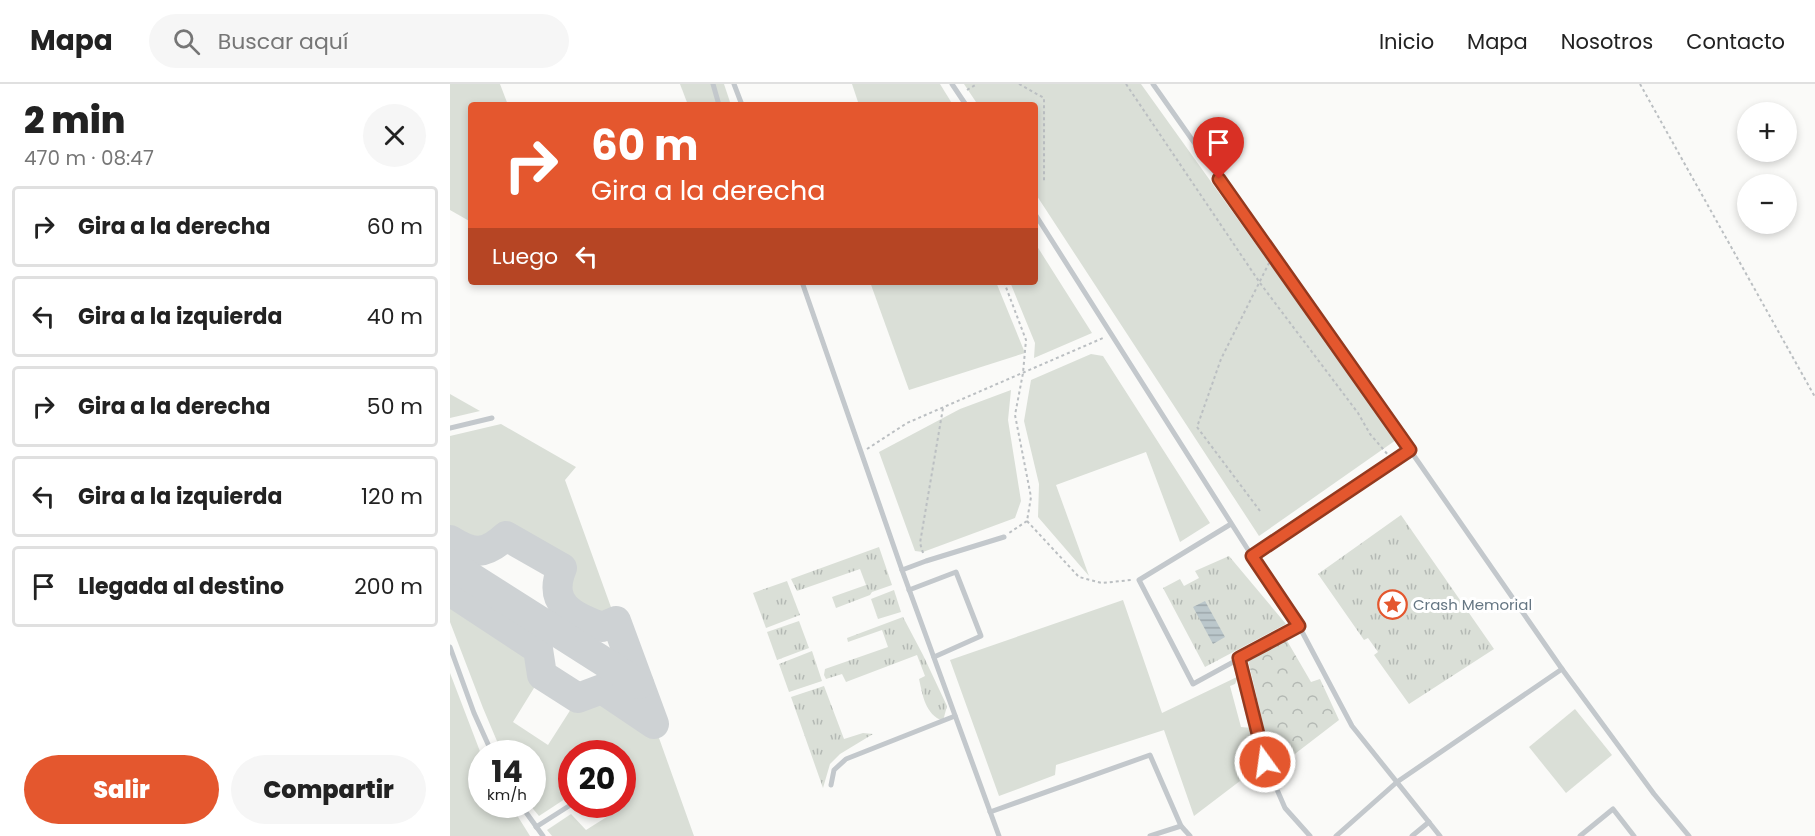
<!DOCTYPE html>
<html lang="es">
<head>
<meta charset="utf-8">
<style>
	:root { --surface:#fff; --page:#f6f6f6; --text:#222; --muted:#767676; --line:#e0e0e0; --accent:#e4572e }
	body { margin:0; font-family:Poppins,sans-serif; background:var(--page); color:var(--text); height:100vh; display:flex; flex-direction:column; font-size:22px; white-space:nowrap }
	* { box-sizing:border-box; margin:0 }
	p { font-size:20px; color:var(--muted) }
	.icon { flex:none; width:33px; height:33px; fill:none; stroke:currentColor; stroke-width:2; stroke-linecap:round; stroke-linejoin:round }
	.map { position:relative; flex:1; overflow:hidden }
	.side { display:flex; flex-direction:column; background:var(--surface); width:450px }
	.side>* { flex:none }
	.guide { position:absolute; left:18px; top:18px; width:570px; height:183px; border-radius:6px; box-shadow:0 3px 9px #0003; background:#e4572e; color:#fff; overflow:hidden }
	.fabs { position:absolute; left:1287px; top:18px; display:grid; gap:12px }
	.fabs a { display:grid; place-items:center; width:60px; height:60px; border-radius:50%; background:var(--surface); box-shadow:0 3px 9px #0003; font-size:30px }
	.speed { position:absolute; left:18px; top:656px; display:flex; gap:12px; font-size:30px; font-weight:700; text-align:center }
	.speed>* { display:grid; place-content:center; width:78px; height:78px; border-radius:50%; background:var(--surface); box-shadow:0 3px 9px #0003; line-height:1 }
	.speed small { font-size:15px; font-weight:400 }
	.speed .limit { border:9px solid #d22; background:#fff; color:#111 }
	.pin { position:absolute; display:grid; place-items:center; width:51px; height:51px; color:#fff; margin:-62px -26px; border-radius:50% 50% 50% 0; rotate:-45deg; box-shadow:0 0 6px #0007 }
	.pin .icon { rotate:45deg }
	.me { position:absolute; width:66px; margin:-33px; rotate:346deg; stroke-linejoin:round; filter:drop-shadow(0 0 4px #0008) }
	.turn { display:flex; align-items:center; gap:21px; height:126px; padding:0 24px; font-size:27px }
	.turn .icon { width:78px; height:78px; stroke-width:2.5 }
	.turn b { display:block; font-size:42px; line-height:51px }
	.then { display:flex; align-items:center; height:57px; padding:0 24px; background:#0003; gap:12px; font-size:22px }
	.round { display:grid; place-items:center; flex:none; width:63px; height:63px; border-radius:32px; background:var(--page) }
	.head { display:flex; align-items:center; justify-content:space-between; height:102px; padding:0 24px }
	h1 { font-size:36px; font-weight:800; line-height:45px }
	.cta { display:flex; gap:12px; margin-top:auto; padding:12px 24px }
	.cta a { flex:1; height:69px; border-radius:36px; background:var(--accent); color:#fff; font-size:24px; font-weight:800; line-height:69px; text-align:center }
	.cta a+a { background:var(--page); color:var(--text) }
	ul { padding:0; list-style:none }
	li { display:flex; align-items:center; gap:18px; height:81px; margin:0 12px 9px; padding:0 12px; border:3px solid var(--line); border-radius:6px }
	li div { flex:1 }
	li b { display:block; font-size:22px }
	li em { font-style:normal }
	header { display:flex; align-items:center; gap:36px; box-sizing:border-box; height:84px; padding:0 30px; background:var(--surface); border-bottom:2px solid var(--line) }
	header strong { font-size:28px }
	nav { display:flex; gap:33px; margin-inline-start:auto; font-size:21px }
	.search { width:420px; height:54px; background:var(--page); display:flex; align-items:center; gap:15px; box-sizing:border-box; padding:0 21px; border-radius:33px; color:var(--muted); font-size:22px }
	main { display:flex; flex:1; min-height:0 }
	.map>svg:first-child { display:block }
	.grass { fill:#dadfd7 }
	.forest { fill:url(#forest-crowns) }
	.park { fill:url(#park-tufts) }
	.water { fill:url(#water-rules) }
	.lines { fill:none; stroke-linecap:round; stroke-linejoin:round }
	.taxiway { stroke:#ced2d4; stroke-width:30 }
	.path { stroke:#bbbfc2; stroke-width:2; stroke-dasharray:3 3; stroke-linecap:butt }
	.service { stroke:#c3c8cc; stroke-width:5 }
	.route-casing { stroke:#94391e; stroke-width:15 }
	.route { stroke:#e4572e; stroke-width:10 }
	.labels { text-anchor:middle; stroke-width:6; stroke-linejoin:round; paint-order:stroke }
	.poi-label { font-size:15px; fill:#657683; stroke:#fff; text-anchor:start }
</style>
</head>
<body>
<header>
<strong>Mapa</strong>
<div class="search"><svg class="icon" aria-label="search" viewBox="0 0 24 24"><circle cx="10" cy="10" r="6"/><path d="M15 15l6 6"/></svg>Buscar aquí</div>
<nav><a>Inicio</a><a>Mapa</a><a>Nosotros</a><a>Contacto</a></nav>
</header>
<main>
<section class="side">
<div class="head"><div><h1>2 min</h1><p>470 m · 08:47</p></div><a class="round"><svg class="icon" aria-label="close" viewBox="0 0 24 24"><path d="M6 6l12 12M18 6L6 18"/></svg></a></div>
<ul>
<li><svg class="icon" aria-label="right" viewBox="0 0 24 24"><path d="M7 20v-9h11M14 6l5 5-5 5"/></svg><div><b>Gira a la derecha</b></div><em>60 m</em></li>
<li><svg class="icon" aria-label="left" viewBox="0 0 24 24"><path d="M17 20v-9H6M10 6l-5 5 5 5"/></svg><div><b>Gira a la izquierda</b></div><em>40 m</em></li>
<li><svg class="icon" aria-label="right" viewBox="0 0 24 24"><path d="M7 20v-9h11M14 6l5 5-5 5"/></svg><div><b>Gira a la derecha</b></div><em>50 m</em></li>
<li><svg class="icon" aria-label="left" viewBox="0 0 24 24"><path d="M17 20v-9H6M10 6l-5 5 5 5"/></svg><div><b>Gira a la izquierda</b></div><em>120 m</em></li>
<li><svg class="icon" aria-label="arrive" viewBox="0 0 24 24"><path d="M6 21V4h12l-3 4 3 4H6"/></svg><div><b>Llegada al destino</b></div><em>200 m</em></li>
</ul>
<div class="cta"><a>Salir</a><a>Compartir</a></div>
</section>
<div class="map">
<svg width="1365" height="752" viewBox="0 0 1365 752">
	<defs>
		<pattern id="forest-crowns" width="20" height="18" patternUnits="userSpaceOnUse" patternTransform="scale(1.5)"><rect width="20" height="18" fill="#dadfd7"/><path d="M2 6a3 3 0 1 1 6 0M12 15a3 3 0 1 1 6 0" fill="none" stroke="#b4b9b4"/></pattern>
		<pattern id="park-tufts" width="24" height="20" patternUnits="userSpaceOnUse" patternTransform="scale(1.5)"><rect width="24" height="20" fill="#dadfd7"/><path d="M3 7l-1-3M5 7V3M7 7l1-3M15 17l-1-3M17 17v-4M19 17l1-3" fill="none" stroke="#b4b9b4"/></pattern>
		<pattern id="water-rules" width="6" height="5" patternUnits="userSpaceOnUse" patternTransform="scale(1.5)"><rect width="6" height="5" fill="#bbc7cb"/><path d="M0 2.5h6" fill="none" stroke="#9ca6aa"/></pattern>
	</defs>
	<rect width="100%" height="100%" fill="#fafaf8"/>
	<g class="grass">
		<polygon points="0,0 50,0 58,21 21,21 21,138 0,126"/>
		<polygon points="230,0 274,0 281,21 238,21"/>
		<polygon points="402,0 490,0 503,21 409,21"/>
		<polygon points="514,0 691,0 946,356 809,452 585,109 585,21 528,21"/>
		<polygon points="585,159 642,249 584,274 585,259 560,198 585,198"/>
		<polygon points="420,198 546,198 575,269 459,306"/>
		<polygon points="641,270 653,272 760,439 730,458 696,368 606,401 639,492 588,433 589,400 574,337 581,296"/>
		<polygon points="561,306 558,336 571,417 565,434 473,468 465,467 429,368 510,325"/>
		<polygon points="0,310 30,327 0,334"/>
		<path d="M51 340 126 383 115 396 166 537 152 543C132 536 103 524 107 498 107 493 110 488 112 484L56 452C34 470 25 472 0 456V352Z"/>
		<polygon points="0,507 88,565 92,591 63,638 98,661 128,614 152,605 204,640 244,752 102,752 97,746 121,730 136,746 163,729 158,720 172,720 172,669 122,669 121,711 89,732 79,720 82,720 82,669 52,669 33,624 0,538"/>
		<polygon points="673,516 712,629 789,592 785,600 780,602 791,643 802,644 811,681 744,732 714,646 606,681 605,691 549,712 500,576"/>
		<polygon points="0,589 31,670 32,720 60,720 80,752 0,752"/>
		<polygon points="1125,625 1162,671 1116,709 1079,663"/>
	</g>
	<polygon class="forest" points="836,555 861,598 870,595 889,636 824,686 798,576"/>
	<g class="park">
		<polygon points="951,431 1044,565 959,620 924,571 928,568 918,554 914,556 868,490"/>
		<polygon points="429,463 442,501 422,508 420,511 386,524 382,513 416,501 410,485 347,507 341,495"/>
		<polygon points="779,472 836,540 755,583 713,504 730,495 734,502 749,494 745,487"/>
		<polygon points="337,497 350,531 316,544 303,509"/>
		<polygon points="444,506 451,528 428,535 421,515"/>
		<path d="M453 533 473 571 497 622 493 637C475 630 473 612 469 595L475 592 467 571 396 598 392 590 376 595 374 591 375 585 438 563 432 546 398 558 397 554Z"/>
		<polygon points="349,537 359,564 327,576 317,548"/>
		<polygon points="362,567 372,597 339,608 329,580"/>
		<polygon points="374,602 394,655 413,649 423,650 390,670 380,680 373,704 341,613"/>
	</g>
	<polygon class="water" points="755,517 775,553 763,560 743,523"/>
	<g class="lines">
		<g class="taxiway">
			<path d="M0 456C24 471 35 471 56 452L112 484C97 520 122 532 152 543L166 537 204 640 152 605 128 614 92 591 88 565 0 507"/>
			<polyline points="0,480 189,600"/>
		</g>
		<g class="path">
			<polyline points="569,0 594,14 594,97"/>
			<polyline points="676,0 810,199 908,329 920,350 939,372"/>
			<polyline points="1190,0 1365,313"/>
			<polyline points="517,6 527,0"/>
			<polyline points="554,198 576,256 573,289 565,331 581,413 577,437 559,449"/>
			<polyline points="417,365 457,339 653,254"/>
			<polyline points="810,427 747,343 771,275 819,179"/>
			<polyline points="577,437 629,493 652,499 681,496"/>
			<polyline points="473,469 470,459 493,324"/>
		</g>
		<g class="service">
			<polyline points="263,0 269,21"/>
			<polyline points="284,0 292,21"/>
			<polyline points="502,0 516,21"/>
			<polyline points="703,0 960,366"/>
			<polyline points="585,130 802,472 849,542 902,642 990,752"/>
			<polyline points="352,198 452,486 549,752"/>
			<polyline points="0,344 42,334"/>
			<polyline points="781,440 689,496 743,600 849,542"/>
			<polyline points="802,472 960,366 1112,585 947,698 886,752"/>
			<polyline points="452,486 476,477 554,453"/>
			<polyline points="459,506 506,488 531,552 484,573"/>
			<polyline points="0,563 24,629 42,669"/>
			<polyline points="789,574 815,678 835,724 860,752"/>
			<polyline points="1112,585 1204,710 1239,752"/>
			<polyline points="381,701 384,686 396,675 505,632"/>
			<polyline points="70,720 93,752"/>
			<polyline points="540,728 700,671 731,742"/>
			<polyline points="86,743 122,720"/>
			<polyline points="700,752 731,742 740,752"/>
			<polyline points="962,752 979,738"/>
			<polyline points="1130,752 1163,725 1184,752"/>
		</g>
	</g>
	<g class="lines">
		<defs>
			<polyline id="route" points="769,95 960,366 802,472 849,542 789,574 815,678"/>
		</defs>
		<use href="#route" class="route-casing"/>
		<use href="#route" class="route"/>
	</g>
	<defs>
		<symbol id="sight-ring" viewBox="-11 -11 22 22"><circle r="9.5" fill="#fff" stroke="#e4572e" stroke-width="1.5"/><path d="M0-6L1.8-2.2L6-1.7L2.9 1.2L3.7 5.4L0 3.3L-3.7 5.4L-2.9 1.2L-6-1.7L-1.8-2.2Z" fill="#e4572e"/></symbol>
	</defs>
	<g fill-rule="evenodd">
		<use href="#sight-ring" x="926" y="504" width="33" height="33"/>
	</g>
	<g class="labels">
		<g class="poi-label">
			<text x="963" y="526">Crash Memorial</text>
		</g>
	</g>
</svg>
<div class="fabs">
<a>+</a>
<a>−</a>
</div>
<div class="speed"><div>14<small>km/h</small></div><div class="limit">20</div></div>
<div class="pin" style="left:769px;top:95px;background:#d93025"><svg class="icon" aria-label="arrive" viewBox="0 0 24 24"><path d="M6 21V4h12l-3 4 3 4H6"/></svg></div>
<svg class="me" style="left:815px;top:678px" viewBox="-20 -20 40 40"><circle r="17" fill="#e4572e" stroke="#fff" stroke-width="3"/><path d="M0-11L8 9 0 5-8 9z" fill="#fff"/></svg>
<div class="guide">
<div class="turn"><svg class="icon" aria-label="right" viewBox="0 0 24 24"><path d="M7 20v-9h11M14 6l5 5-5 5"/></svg><div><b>60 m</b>Gira a la derecha</div></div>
<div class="then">Luego<svg class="icon" aria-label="left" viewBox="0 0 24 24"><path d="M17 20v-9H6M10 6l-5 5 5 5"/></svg></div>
</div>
</div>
</main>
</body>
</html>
